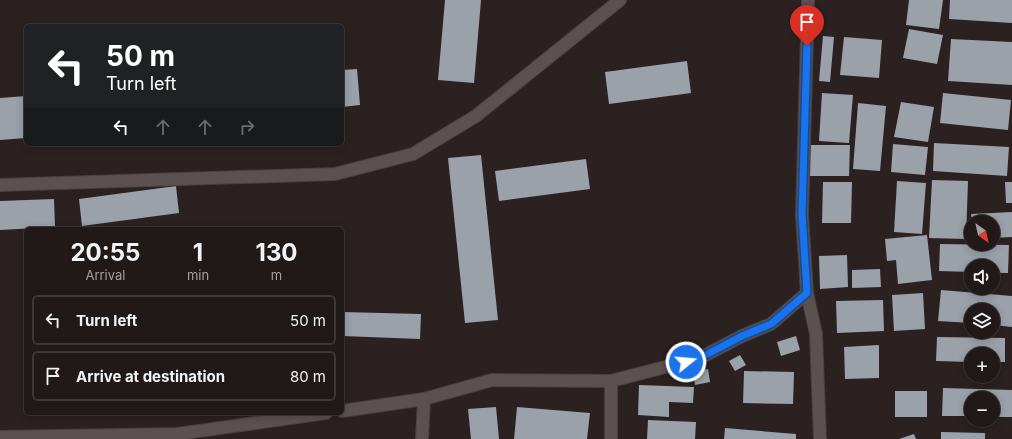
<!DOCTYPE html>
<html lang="en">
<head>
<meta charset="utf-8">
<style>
	:root { --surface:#201918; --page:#282221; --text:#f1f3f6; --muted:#a2a0a2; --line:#3d3837 }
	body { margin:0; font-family:Inter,sans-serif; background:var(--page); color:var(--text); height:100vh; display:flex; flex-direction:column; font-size:15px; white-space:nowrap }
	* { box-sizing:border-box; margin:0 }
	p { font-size:13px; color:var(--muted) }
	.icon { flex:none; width:22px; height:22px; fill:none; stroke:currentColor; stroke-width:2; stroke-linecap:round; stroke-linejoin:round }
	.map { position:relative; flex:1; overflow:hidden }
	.details { position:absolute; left:24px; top:227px; width:320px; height:188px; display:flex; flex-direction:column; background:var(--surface); border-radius:6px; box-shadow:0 2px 10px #0003,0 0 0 1px var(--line) }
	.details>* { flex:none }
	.hud { position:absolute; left:24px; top:24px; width:320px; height:122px; border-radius:6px; box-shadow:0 2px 10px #0003,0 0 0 1px var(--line); background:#202124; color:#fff; overflow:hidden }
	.needle { width:26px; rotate:146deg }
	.buttons { position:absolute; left:964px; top:215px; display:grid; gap:8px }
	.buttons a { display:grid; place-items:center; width:36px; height:36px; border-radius:50%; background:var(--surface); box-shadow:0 2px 10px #0003,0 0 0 1px var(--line); font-size:20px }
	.pin { position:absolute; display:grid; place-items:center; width:34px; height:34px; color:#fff; margin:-41px -17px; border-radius:50% 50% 50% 0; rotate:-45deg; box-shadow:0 0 4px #0007 }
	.pin .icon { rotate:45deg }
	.me { position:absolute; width:44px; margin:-22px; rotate:73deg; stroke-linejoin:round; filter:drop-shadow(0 0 3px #0008) }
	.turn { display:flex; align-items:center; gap:14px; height:84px; padding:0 16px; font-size:18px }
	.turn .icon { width:52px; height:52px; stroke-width:2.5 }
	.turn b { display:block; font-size:28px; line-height:34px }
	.lanes { display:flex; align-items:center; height:38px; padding:0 16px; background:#0003; justify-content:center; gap:20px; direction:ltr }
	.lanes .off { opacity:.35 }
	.eta { display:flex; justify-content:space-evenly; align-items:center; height:68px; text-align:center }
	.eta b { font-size:24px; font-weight:700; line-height:28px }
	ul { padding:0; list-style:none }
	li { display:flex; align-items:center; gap:12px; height:50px; margin:0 8px 6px; padding:0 8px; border:2px solid var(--line); border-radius:6px }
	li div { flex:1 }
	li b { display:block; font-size:15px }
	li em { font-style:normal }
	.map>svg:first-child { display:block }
	.building { fill:#9aa1a9 }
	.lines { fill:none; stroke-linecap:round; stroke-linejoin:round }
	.minor-casing { stroke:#47403f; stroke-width:14 }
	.minor { stroke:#5b5150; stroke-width:12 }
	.route-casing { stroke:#114b97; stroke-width:10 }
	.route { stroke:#1a73e8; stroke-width:7 }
</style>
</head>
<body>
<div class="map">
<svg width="1012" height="439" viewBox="0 0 1012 439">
	<rect width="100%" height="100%" fill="#2a2120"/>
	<g class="building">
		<polygon points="445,0 481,0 474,83 438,80"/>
		<polygon points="909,0 943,0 939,29 906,25"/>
		<polygon points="950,0 1012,0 1012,23 949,19"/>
		<polygon points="909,29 943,35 937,64 903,58"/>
		<polygon points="823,36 834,37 830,82 819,81"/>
		<polygon points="844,37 882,40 879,78 840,75"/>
		<polygon points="951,39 1012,42 1012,85 948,81"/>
		<polygon points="687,61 691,93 609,104 605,72"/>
		<polygon points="357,69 360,105 342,107 342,70"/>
		<polygon points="822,93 853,95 849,143 819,141"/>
		<polygon points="943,93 1011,100 1008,130 940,123"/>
		<polygon points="26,96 26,138 0,140 0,98"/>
		<polygon points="901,102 934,107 928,142 894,137"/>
		<polygon points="858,103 886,106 880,171 853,169"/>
		<polygon points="934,143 1009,147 1007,176 933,171"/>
		<polygon points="893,144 928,147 925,175 891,172"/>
		<polygon points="809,145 850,145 849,176 809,176"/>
		<polygon points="481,155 498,320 465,323 448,158"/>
		<polygon points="586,159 590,189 499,201 495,171"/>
		<polygon points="932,180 968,181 966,239 929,238"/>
		<polygon points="897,181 926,183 922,234 894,232"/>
		<polygon points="823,182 852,182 851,223 822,223"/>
		<polygon points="1005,182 1012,182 1012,203 1006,203"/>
		<polygon points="176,186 179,213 82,226 79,199"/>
		<polygon points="54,199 55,227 0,230 0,201"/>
		<polygon points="1012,212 1012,237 993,238 993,222 972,222 971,214"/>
		<polygon points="927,235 932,280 898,284 896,260 887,261 885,239"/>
		<polygon points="940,244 1009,245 1008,273 993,273 993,266 971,266 971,272 939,271"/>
		<polygon points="847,255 848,287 820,289 819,256"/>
		<polygon points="880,269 881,287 852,288 852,270"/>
		<polygon points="941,290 1012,296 1012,327 993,325 993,310 971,310 971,323 938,321"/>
		<polygon points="923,293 925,329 894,331 892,295"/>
		<polygon points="883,300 884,331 837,333 836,301"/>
		<polygon points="343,312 421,314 420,339 342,336"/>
		<polygon points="796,336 800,350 781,356 777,342"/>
		<polygon points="937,337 1005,338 1005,362 993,362 993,354 971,354 971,362 936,361"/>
		<polygon points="879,345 879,378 845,379 844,347"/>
		<polygon points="740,355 746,365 735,371 729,361"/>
		<polygon points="708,369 710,382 695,385 693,372"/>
		<polygon points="744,371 794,372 793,404 743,403"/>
		<polygon points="639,385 694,387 693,403 669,402 669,417 638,415"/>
		<polygon points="943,388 1012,390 1012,417 993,417 993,398 971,398 971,416 942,416"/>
		<rect x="895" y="391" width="32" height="26"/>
		<polygon points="496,407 499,439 471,439 468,409"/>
		<polygon points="517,407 590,413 587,439 514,439"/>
		<polygon points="648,420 696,422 695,439 647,439"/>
		<polygon points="725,428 796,434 796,439 724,439"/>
		<polygon points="941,432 985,433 985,439 941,439"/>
		<polygon points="914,434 916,439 899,439"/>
	</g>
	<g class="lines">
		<defs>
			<g id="minor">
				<polyline points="808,0 802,215 807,293 816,334 820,439"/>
				<polyline points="0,185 335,174 413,154 476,116 620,0"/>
				<polyline points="342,411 424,399 492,380 611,381 700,358 742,336 771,324 807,293"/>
				<polyline points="0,437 178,434 326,413"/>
				<polyline points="422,439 424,399"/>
				<polyline points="611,439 611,381"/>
			</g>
		</defs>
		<use href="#minor" class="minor-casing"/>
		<use href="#minor" class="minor"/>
	</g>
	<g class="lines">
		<defs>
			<polyline id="route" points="686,362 700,358 742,336 771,324 807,293 802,214 807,46"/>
		</defs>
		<use href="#route" class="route-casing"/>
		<use href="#route" class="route"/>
	</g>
</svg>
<div class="buttons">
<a><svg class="needle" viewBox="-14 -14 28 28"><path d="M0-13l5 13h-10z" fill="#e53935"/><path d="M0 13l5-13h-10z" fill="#a2a0a2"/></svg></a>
<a><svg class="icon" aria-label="sound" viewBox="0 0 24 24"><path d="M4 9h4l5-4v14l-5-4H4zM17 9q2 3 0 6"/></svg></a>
<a><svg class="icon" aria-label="layers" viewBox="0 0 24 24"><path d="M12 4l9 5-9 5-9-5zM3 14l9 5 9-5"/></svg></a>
<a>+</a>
<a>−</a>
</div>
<div class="pin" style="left:807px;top:46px;background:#d93025"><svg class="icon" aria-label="arrive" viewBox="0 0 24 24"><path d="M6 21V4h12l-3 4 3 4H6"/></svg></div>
<svg class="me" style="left:686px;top:362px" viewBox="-20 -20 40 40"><circle r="17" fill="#1a73e8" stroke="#fff" stroke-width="3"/><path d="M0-11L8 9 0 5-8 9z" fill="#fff"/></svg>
<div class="hud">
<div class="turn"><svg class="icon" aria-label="left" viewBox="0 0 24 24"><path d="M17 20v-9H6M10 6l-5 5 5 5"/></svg><div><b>50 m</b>Turn left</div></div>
<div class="lanes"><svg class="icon" aria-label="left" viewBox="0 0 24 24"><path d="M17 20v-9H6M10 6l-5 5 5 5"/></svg><svg class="icon off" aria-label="ahead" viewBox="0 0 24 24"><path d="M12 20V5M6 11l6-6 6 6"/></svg><svg class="icon off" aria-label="ahead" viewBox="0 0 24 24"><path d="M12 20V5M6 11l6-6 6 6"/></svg><svg class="icon off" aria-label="right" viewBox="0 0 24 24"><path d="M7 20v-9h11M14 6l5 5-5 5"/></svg></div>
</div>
<section class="details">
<div class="eta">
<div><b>20:55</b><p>Arrival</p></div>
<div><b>1</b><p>min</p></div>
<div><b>130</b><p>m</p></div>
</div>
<ul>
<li><svg class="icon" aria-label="left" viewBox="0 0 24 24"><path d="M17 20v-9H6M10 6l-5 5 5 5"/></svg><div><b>Turn left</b></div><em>50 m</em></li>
<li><svg class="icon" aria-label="arrive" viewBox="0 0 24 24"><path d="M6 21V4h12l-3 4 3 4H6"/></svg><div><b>Arrive at destination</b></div><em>80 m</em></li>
</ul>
</section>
</div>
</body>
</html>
